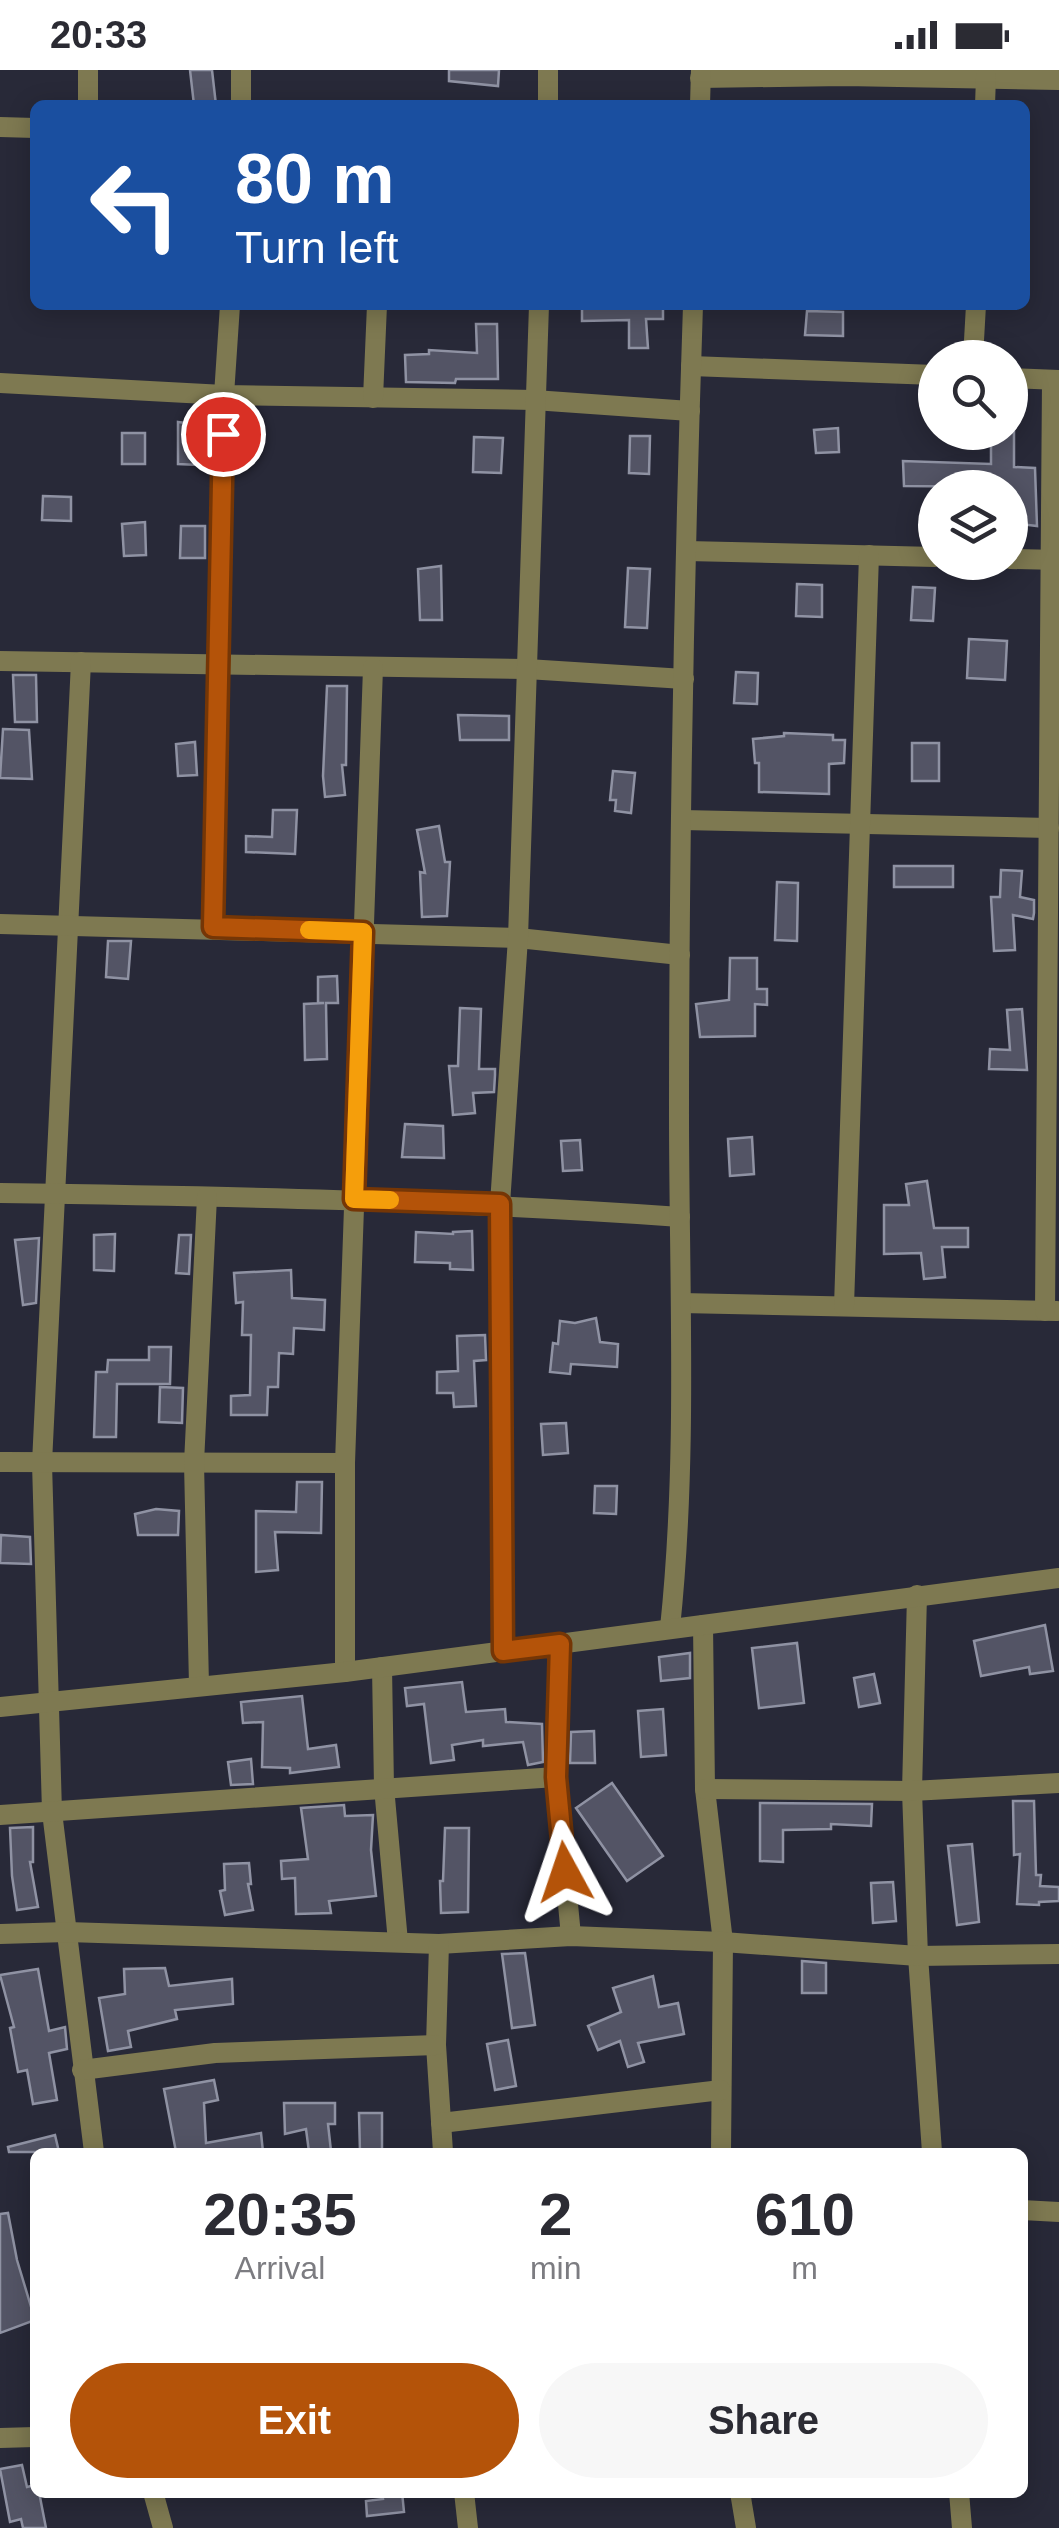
<!DOCTYPE html>
<html lang="en">
<head>
<meta charset="utf-8">
<style>
	:root { --surface:#fff; --page:#f7f7f7; --text:#2b2b33; --muted:#7c7c81; --accent:#b45309 }
	body { margin:0; font-family:Helvetica,sans-serif; background:var(--page); color:var(--text); height:100vh; display:flex; flex-direction:column; font-size:38px; white-space:nowrap }
	* { box-sizing:border-box; margin:0 }
	p { font-size:32px; color:var(--muted) }
	.icon { flex:none; width:55px; height:55px; fill:none; stroke:currentColor; stroke-width:2; stroke-linecap:round; stroke-linejoin:round }
	.map { position:relative; flex:1; overflow:hidden }
	.sheet { position:absolute; left:30px; top:2078px; width:998px; height:350px; display:flex; flex-direction:column; background:var(--surface); border-radius:15px; box-shadow:0 5px 25px #0003 }
	.sheet>* { flex:none }
	.top-card { position:absolute; left:30px; top:30px; width:1000px; height:210px; border-radius:15px; box-shadow:0 5px 25px #0003; background:#1a4fa0; color:#fff; overflow:hidden }
	.controls { position:absolute; left:918px; top:270px; display:grid; gap:20px }
	.controls a { display:grid; place-items:center; width:110px; height:110px; border-radius:50%; background:var(--surface); box-shadow:0 5px 25px #0003; font-size:50px }
	.pin { position:absolute; display:grid; place-items:center; width:85px; height:85px; color:#fff; margin:-42px; border:5px solid #fff; border-radius:50%; box-shadow:0 2px 10px #0007 }
	.me { position:absolute; width:110px; margin:-55px; rotate:355deg; stroke-linejoin:round; filter:drop-shadow(0 0 8px #0008) }
	.turn { display:flex; align-items:center; gap:35px; height:210px; padding:0 40px; font-size:45px }
	.turn .icon { width:130px; height:130px; stroke-width:2.5 }
	.turn b { display:block; font-size:70px; line-height:85px }
	.eta { display:flex; justify-content:space-evenly; align-items:center; height:170px; text-align:center }
	.eta b { font-size:60px; font-weight:700; line-height:70px }
	.primary-button { display:flex; gap:20px; margin-top:auto; padding:20px 40px }
	.primary-button a { flex:1; height:115px; border-radius:60px; background:var(--accent); color:#fff; font-size:40px; font-weight:700; line-height:115px; text-align:center }
	.primary-button a+a { background:var(--page); color:var(--text) }
	.status { display:flex; justify-content:space-between; align-items:center; height:70px; padding:0 50px; background:var(--surface); direction:ltr }
	.status svg { height:28px; fill:currentColor }
	.map>svg:first-child { display:block }
	.building { fill:#535465; stroke:#8f92a3; stroke-width:2.5 }
	.lines { fill:none; stroke-linecap:round; stroke-linejoin:round }
	.minor { stroke:#7e7951; stroke-width:20 }
	.route-casing { stroke:#753606; stroke-width:25 }
	.route { stroke:#b45309; stroke-width:18 }
	.slow { stroke:#f59e0b; stroke-width:18 }
</style>
</head>
<body>
<div class="status"><b>20:33</b><svg viewBox="0 0 49 12"><path d="M0 12V9h3v3zM5 12V6h3v6zM10 12V3h3v9zM15 12V0h3v12zM26 1h20v11H26zM47 4h2v5h-2z"/></svg></div>
<div class="map">
<svg width="1059" height="2458" viewBox="0 0 1059 2458">
	<rect width="100%" height="100%" fill="#282938"/>
	<g class="building">
		<polygon points="190,0 212,0 216,35 194,35"/>
		<polygon points="449,0 499,0 498,16 449,11"/>
		<polygon points="582,235 663,235 663,249 646,249 648,278 629,278 629,250 582,251"/>
		<polygon points="807,241 843,242 843,266 805,265"/>
		<polygon points="476,254 497,254 498,309 456,309 455,313 406,312 405,285 429,284 429,280 477,283"/>
		<polygon points="178,352 203,355 199,395 178,394"/>
		<polygon points="838,358 839,382 816,383 814,360"/>
		<polygon points="991,362 1014,362 1014,397 1035,398 1037,456 1011,453 1010,417 904,416 903,391 991,394"/>
		<rect x="122" y="363" width="23" height="31"/>
		<polygon points="630,366 650,366 649,404 629,403"/>
		<polygon points="474,367 503,368 501,403 473,402"/>
		<polygon points="43,426 71,427 71,451 42,450"/>
		<polygon points="145,452 146,485 124,486 122,454"/>
		<polygon points="181,456 205,456 205,488 180,488"/>
		<polygon points="441,496 442,550 420,550 418,499"/>
		<polygon points="628,498 650,499 647,558 625,557"/>
		<polygon points="797,514 822,515 822,547 796,546"/>
		<polygon points="913,517 935,518 933,551 911,550"/>
		<polygon points="969,569 1007,571 1005,610 967,608"/>
		<polygon points="736,602 758,603 757,634 734,633"/>
		<polygon points="13,605 36,605 37,652 15,652"/>
		<polygon points="327,616 347,616 346,695 342,695 345,725 325,727 323,706"/>
		<polygon points="458,645 509,646 509,670 460,670"/>
		<polygon points="3,659 29,660 32,709 0,708"/>
		<polygon points="784,663 833,665 833,670 845,670 844,693 829,694 829,724 759,722 759,693 755,693 753,669 784,666"/>
		<polygon points="195,672 197,705 178,706 176,674"/>
		<rect x="912" y="673" width="27" height="38"/>
		<polygon points="613,701 635,703 631,743 615,741 616,730 610,730"/>
		<polygon points="273,740 297,740 295,784 246,782 246,766 272,767"/>
		<polygon points="439,756 445,792 450,792 447,846 422,847 420,802 425,803 417,760"/>
		<rect x="894" y="796" width="59" height="21"/>
		<polygon points="1001,800 1022,801 1020,827 1034,830 1034,843 1033,849 1013,845 1015,880 994,881 991,827 1000,827"/>
		<polygon points="777,812 798,813 797,871 775,870"/>
		<polygon points="108,871 131,871 128,909 106,907"/>
		<polygon points="730,888 757,888 757,919 767,919 767,935 755,934 755,966 700,967 696,934 729,930"/>
		<polygon points="337,906 338,933 326,933 327,989 305,990 304,934 324,933 318,933 318,907"/>
		<polygon points="460,938 481,939 479,999 495,999 495,1005 494,1022 473,1023 475,1043 453,1045 449,996 458,996"/>
		<polygon points="1022,939 1027,1000 989,999 990,979 1010,980 1007,940"/>
		<polygon points="405,1054 443,1056 444,1088 402,1087"/>
		<polygon points="752,1067 754,1104 730,1106 728,1069"/>
		<polygon points="580,1070 582,1100 563,1101 561,1071"/>
		<polygon points="927,1111 934,1158 968,1158 968,1177 942,1177 945,1207 924,1209 921,1183 884,1184 884,1135 909,1135 906,1114"/>
		<polygon points="472,1161 473,1200 450,1199 450,1193 415,1192 416,1162 453,1164 453,1162"/>
		<polygon points="115,1164 114,1201 94,1200 94,1165"/>
		<polygon points="179,1165 191,1165 189,1204 176,1203"/>
		<polygon points="39,1168 36,1233 23,1235 15,1170"/>
		<polygon points="291,1200 292,1228 325,1230 324,1260 294,1258 293,1284 279,1283 278,1317 268,1317 267,1345 231,1345 231,1326 250,1325 251,1265 242,1265 243,1232 236,1233 234,1203"/>
		<polygon points="596,1248 600,1272 618,1274 617,1297 571,1294 570,1304 550,1302 553,1273 558,1274 560,1251 575,1253"/>
		<polygon points="485,1265 486,1290 474,1291 476,1336 454,1337 453,1323 437,1323 437,1302 458,1301 457,1266"/>
		<polygon points="149,1277 171,1277 170,1314 117,1314 116,1367 94,1367 96,1302 107,1302 108,1290 149,1290"/>
		<polygon points="160,1317 183,1318 182,1353 159,1352"/>
		<polygon points="566,1353 568,1383 543,1385 541,1354"/>
		<polygon points="297,1412 322,1412 321,1463 275,1462 278,1500 256,1502 256,1441 296,1442"/>
		<polygon points="595,1416 617,1416 616,1444 594,1443"/>
		<polygon points="156,1439 179,1441 178,1465 138,1465 135,1444"/>
		<polygon points="1,1465 30,1467 31,1494 0,1493"/>
		<polygon points="1045,1555 1053,1601 1030,1604 1029,1597 981,1606 974,1571"/>
		<polygon points="797,1573 804,1633 759,1638 752,1578"/>
		<polygon points="690,1583 690,1608 661,1611 659,1587"/>
		<polygon points="874,1604 880,1633 859,1637 854,1608"/>
		<polygon points="462,1612 466,1642 505,1639 506,1652 542,1654 543,1692 528,1695 523,1672 483,1676 483,1670 452,1675 454,1690 431,1693 424,1634 407,1636 405,1618"/>
		<polygon points="302,1626 308,1679 336,1675 339,1697 290,1703 290,1698 262,1697 263,1652 243,1653 241,1632"/>
		<polygon points="663,1639 666,1685 641,1687 638,1641"/>
		<polygon points="594,1661 595,1693 570,1693 571,1662"/>
		<polygon points="251,1689 253,1714 231,1715 228,1692"/>
		<polygon points="612,1713 663,1786 627,1811 576,1738"/>
		<polygon points="1013,1731 1034,1731 1036,1805 1041,1805 1040,1816 1059,1817 1059,1831 1039,1832 1039,1835 1017,1834 1020,1784 1014,1785"/>
		<polygon points="760,1733 872,1734 871,1756 831,1754 831,1759 783,1760 783,1792 760,1791"/>
		<polygon points="344,1735 345,1746 373,1745 371,1780 376,1826 329,1831 331,1843 296,1844 295,1808 282,1809 281,1791 308,1789 301,1738"/>
		<polygon points="33,1757 33,1792 30,1792 38,1837 17,1840 12,1806 10,1758"/>
		<polygon points="445,1758 469,1758 468,1842 441,1843 440,1811 443,1811"/>
		<polygon points="972,1774 979,1852 957,1855 948,1776"/>
		<polygon points="249,1793 251,1814 248,1814 253,1840 225,1845 220,1821 225,1820 224,1794"/>
		<polygon points="893,1812 896,1851 873,1853 871,1813"/>
		<polygon points="525,1883 535,1955 512,1958 502,1884"/>
		<polygon points="802,1891 826,1893 826,1923 802,1923"/>
		<polygon points="165,1898 169,1916 232,1909 233,1934 175,1940 177,1949 128,1961 131,1977 108,1981 99,1928 125,1924 124,1899"/>
		<polygon points="38,1899 49,1961 65,1957 67,1979 49,1983 57,2030 33,2034 27,2000 18,2002 10,1958 14,1957 0,1905"/>
		<polygon points="653,1906 659,1937 678,1933 684,1964 638,1973 644,1992 628,1997 620,1971 598,1980 588,1956 621,1942 613,1918"/>
		<polygon points="508,1970 516,2016 495,2020 487,1974"/>
		<polygon points="214,2010 218,2030 204,2033 206,2073 261,2063 263,2082 176,2082 164,2019"/>
		<polygon points="284,2033 335,2033 335,2054 328,2054 331,2081 309,2082 306,2059 285,2064"/>
		<polygon points="359,2043 382,2043 382,2082 360,2082"/>
		<polygon points="55,2065 59,2082 9,2082 8,2077"/>
		<polygon points="8,2143 17,2190 35,2250 0,2263 0,2144"/>
		<polygon points="22,2395 27,2417 35,2415 35,2422 39,2422 46,2458 23,2458 21,2449 10,2452 0,2399"/>
		<polygon points="382,2422 402,2422 404,2442 367,2446 366,2431 383,2429"/>
	</g>
	<g class="lines">
		<g class="minor">
			<polyline points="548,0 548,35"/>
			<polyline points="700,8 845,6 1059,10"/>
			<polyline points="88,35 88,0"/>
			<polyline points="241,35 241,0"/>
			<polyline points="700,35 701,0"/>
			<polyline points="985,35 986,7"/>
			<polyline points="0,57 35,58"/>
			<polyline points="973,288 976,235"/>
			<polyline points="691,296 935,305"/>
			<polyline points="1010,308 1059,310"/>
			<polyline points="0,313 224,325 534,330 690,341"/>
			<polyline points="373,328 377,235"/>
			<polyline points="687,481 935,487"/>
			<polyline points="1010,489 1059,490"/>
			<polyline points="0,591 527,599 684,609"/>
			<polyline points="81,592 42,1393 52,1742 94,2082"/>
			<polyline points="682,750 1049,758"/>
			<polyline points="0,854 518,868 680,885"/>
			<polyline points="213,857 224,325 230,235"/>
			<path d="M0 1123C227 1126 453 1131 680 1147"/>
			<polyline points="681,1233 1057,1241"/>
			<polyline points="844,1236 869,485"/>
			<polyline points="1045,1241 1052,310"/>
			<polyline points="0,1392 345,1393"/>
			<polyline points="917,1525 912,1721 918,1886 932,2082"/>
			<polyline points="703,1555 705,1719 723,1872 721,2082"/>
			<path d="M670 1558C688 1387 679 1216 679 1044 679 775 684 505 693 235"/>
			<polyline points="560,1574 556,1707 571,1866"/>
			<polyline points="503,1581 500,1134 518,868 539,235"/>
			<polyline points="382,1597 384,1717 398,1872"/>
			<polyline points="345,1602 345,1393 373,598"/>
			<polyline points="199,1615 194,1393 207,1127"/>
			<polyline points="0,1637 345,1602 1059,1508"/>
			<polyline points="705,1719 912,1721 1059,1713"/>
			<polyline points="0,1745 556,1707"/>
			<polyline points="0,1864 67,1862 439,1874 571,1866 723,1872 918,1886 1059,1884"/>
			<polyline points="439,1874 436,1975 443,2082"/>
			<polyline points="82,2000 215,1983 436,1975"/>
			<polyline points="441,2053 721,2020"/>
			<polyline points="1022,2140 1059,2142"/>
			<polyline points="0,2368 35,2367"/>
			<polyline points="153,2422 163,2458"/>
			<polyline points="464,2422 468,2458"/>
			<polyline points="740,2422 746,2458"/>
			<polyline points="959,2422 962,2458"/>
		</g>
	</g>
	<g class="lines">
		<defs>
			<polyline id="route" points="223,364 213,857 363,862 354,1129 500,1134 503,1581 560,1574 556,1707 565,1802"/>
		</defs>
		<use href="#route" class="route-casing"/>
		<use href="#route" class="route"/>
		<polyline class="slow" points="309,860 363,862 354,1129 390,1130"/>
	</g>
</svg>
<div class="controls">
<a><svg class="icon" aria-label="search" viewBox="0 0 24 24"><circle cx="10" cy="10" r="6"/><path d="M15 15l6 6"/></svg></a>
<a><svg class="icon" aria-label="layers" viewBox="0 0 24 24"><path d="M12 4l9 5-9 5-9-5zM3 14l9 5 9-5"/></svg></a>
</div>
<div class="pin" style="left:223px;top:364px;background:#d93025"><svg class="icon" aria-label="arrive" viewBox="0 0 24 24"><path d="M6 21V4h12l-3 4 3 4H6"/></svg></div>
<svg class="me" style="left:565px;top:1802px" viewBox="-20 -20 40 40"><path d="M0-17L14 15 0 8-14 15z" fill="#b45309" stroke="#fff" stroke-width="4"/></svg>
<div class="top-card">
<div class="turn"><svg class="icon" aria-label="left" viewBox="0 0 24 24"><path d="M17 20v-9H6M10 6l-5 5 5 5"/></svg><div><b>80 m</b>Turn left</div></div>
</div>
<section class="sheet">
<div class="eta">
<div><b>20:35</b><p>Arrival</p></div>
<div><b>2</b><p>min</p></div>
<div><b>610</b><p>m</p></div>
</div>
<div class="primary-button"><a>Exit</a><a>Share</a></div>
</section>
</div>
</body>
</html>
